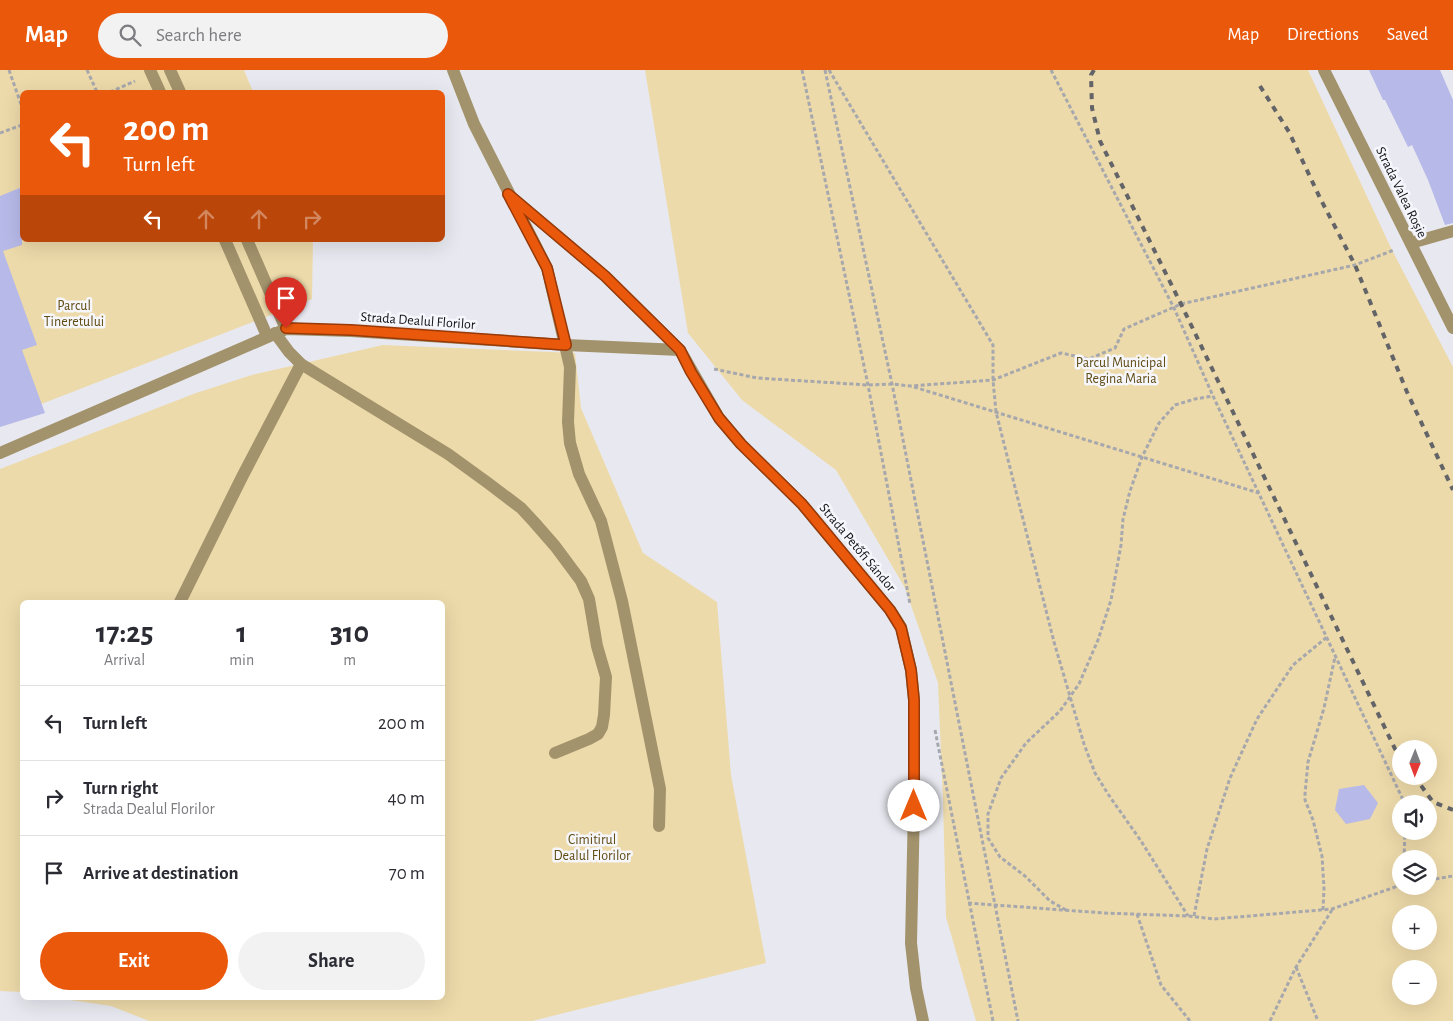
<!DOCTYPE html>
<html lang="en">
<head>
<meta charset="utf-8">
<style>
	:root { --surface:#fff; --page:#f2f2f3; --text:#2b2b33; --muted:#7c7c81; --line:#e1e1e2; --accent:#ea580c }
	body { margin:0; font-family:"Alegreya Sans",sans-serif; background:var(--page); color:var(--text); height:100vh; display:flex; flex-direction:column; font-size:19px; white-space:nowrap }
	* { box-sizing:border-box; margin:0 }
	p { font-size:16px; color:var(--muted) }
	.icon { flex:none; width:28px; height:28px; fill:none; stroke:currentColor; stroke-width:2; stroke-linecap:round; stroke-linejoin:round }
	.map { position:relative; flex:1; overflow:hidden }
	.sheet { position:absolute; left:20px; top:530px; width:425px; height:400px; display:flex; flex-direction:column; background:var(--surface); border-radius:8px; box-shadow:0 5px 20px #0002 }
	.sheet>* { flex:none }
	.banner { position:absolute; left:20px; top:20px; width:425px; height:152px; border-radius:8px; box-shadow:0 5px 20px #0002; background:#ea580c; color:#fff; overflow:hidden }
	.needle { width:32px; rotate:181deg }
	.tools { position:absolute; left:1392px; top:670px; display:grid; gap:10px }
	.tools a { display:grid; place-items:center; width:45px; height:45px; border-radius:50%; background:var(--surface); box-shadow:0 5px 20px #0002; font-size:25px }
	.pin { position:absolute; display:grid; place-items:center; width:42px; height:42px; color:#fff; margin:-51px -21px; border-radius:50% 50% 50% 0; rotate:-45deg; box-shadow:0 0 5px #0007 }
	.pin .icon { rotate:45deg }
	.me { position:absolute; width:55px; margin:-28px; rotate:0deg; stroke-linejoin:round; filter:drop-shadow(0 0 4px #0008) }
	.turn { display:flex; align-items:center; gap:18px; height:105px; padding:0 20px; font-size:22px }
	.turn .icon { width:65px; height:65px; stroke-width:2.5 }
	.turn b { display:block; font-size:35px; line-height:42px }
	.lanes { display:flex; align-items:center; height:48px; padding:0 20px; background:#0003; justify-content:center; gap:25px; direction:ltr }
	.lanes .off { opacity:.35 }
	.eta { display:flex; justify-content:space-evenly; align-items:center; height:85px; text-align:center }
	.eta b { font-size:30px; font-weight:600; line-height:35px }
	.cta { display:flex; gap:10px; margin-top:auto; padding:10px 20px }
	.cta a { flex:1; height:58px; border-radius:30px; background:var(--accent); color:#fff; font-size:20px; font-weight:600; line-height:58px; text-align:center }
	.cta a+a { background:var(--page); color:var(--text) }
	ul { padding:0; list-style:none }
	li { display:flex; align-items:center; gap:15px; height:75px; padding:0 20px; border-top:1px solid var(--line) }
	li div { flex:1 }
	li b { display:block; font-size:19px }
	li em { font-style:normal }
	header { display:flex; align-items:center; gap:30px; box-sizing:border-box; height:70px; padding:0 25px; background:var(--accent); color:#fff }
	header strong { font-size:24px }
	nav { display:flex; gap:28px; margin-inline-start:auto; font-size:18px }
	.search { width:350px; height:45px; background:var(--page); display:flex; align-items:center; gap:12px; box-sizing:border-box; padding:0 18px; border-radius:28px; color:var(--muted); font-size:19px }
	.map>svg:first-child { display:block }
	.green { fill:#eddaaa; fill-rule:evenodd }
	.building { fill:#b7b9e8 }
	.lines { fill:none; stroke-linecap:round; stroke-linejoin:round }
	.path { stroke:#a7a8ad; stroke-width:3; stroke-dasharray:4 2.5; stroke-linecap:butt }
	.minor { stroke:#a3936c; stroke-width:12 }
	.rail { stroke:#636468; stroke-width:4; stroke-dasharray:6 6; stroke-linecap:butt }
	.route-casing { stroke:#983908; stroke-width:12 }
	.route { stroke:#ea580c; stroke-width:9 }
	.labels { text-anchor:middle; stroke-width:5; stroke-linejoin:round; paint-order:stroke }
	.street-label { font-size:14px; fill:#111214; stroke:#f6f6fd }
	.park-label { font-size:14px; fill:#604c12; stroke:#f6f6fd }
</style>
</head>
<body>
<header>
<strong>Map</strong>
<div class="search"><svg class="icon" aria-label="search" viewBox="0 0 24 24"><circle cx="10" cy="10" r="6"/><path d="M15 15l6 6"/></svg>Search here</div>
<nav><a>Map</a><a>Directions</a><a>Saved</a></nav>
</header>
<div class="map">
<svg width="1453" height="951" viewBox="0 0 1453 951">
	<rect width="100%" height="100%" fill="#e8e9f0"/>
	<g class="green">
		<polygon points="0,0 244,0 253,22 22,22 22,170 313,170 312,229 0,350"/>
		<path d="M645 0H1308L1392 180 1453 297V951H976L946 847 943 730 938 613 905 518 836 400 742 330 688 263ZM1401 679H1429V706H1401ZM1401 734H1429V761H1401ZM1401 789H1429V816H1401ZM1401 844H1429V871H1401ZM1401 899H1429V926H1401Z"/>
		<polygon points="383,275 575,283 581,338 643,483 717,532 731,705 766,893 532,951 149,951 111,936 56,928 442,928 442,532 22,532 22,922 0,921 0,399 196,323 252,305"/>
	</g>
	<g class="building">
		<polygon points="1369,0 1440,0 1453,30 1453,153 1445,155 1428,110 1412,75 1408,77 1385,30 1383,30"/>
		<polygon points="22,117 22,175 3,181 37,275 22,280 45,343 0,357 0,126"/>
		<polygon points="1364,715 1378,733 1370,749 1346,754 1335,740 1339,719"/>
	</g>
	<g class="lines">
		<g class="path">
			<polyline points="9,0 22,37"/>
			<polyline points="87,0 97,22"/>
			<polyline points="802,0 868,315 910,534"/>
			<polyline points="825,0 892,314 1018,951"/>
			<polyline points="829,0 993,275 993,310 996,342 1054,572 1084,674 1095,703 1108,724 1141,771 1188,846"/>
			<polyline points="1051,0 1174,238 1213,326 1405,734"/>
			<polyline points="110,22 135,11"/>
			<polyline points="0,63 22,55"/>
			<polyline points="714,299 757,308 868,315 892,314 911,316 993,310 1061,283 1089,289 1115,278 1124,259 1181,234 1355,195 1394,180"/>
			<polyline points="914,317 1259,423"/>
			<polyline points="935,660 993,951"/>
			<polyline points="1404,789 1405,761"/>
			<polyline points="1429,810 1453,806"/>
			<polyline points="968,833 1104,843 1188,846 1214,849 1332,839 1401,815"/>
			<polyline points="1066,840 1050,831 1025,806 1000,787 988,768 988,744 1001,708 1026,673 1060,641 1079,614 1098,570 1111,530 1121,475 1123,449 1130,421 1142,387 1159,353 1175,335 1195,329 1213,326"/>
			<polyline points="1323,840 1324,818 1322,786 1313,750 1305,730 1305,724 1308,692 1324,638 1335,587"/>
			<polyline points="1137,844 1161,915 1190,951"/>
			<polyline points="1194,846 1207,779 1230,708 1257,649 1293,595 1327,567"/>
			<polyline points="1296,897 1318,951"/>
			<polyline points="1270,951 1296,897 1332,840"/>
		</g>
		<g class="minor">
			<polyline points="150,0 160,22"/>
			<polyline points="170,0 180,22"/>
			<polyline points="453,0 474,54 547,198 570,297 568,352 570,373 579,404 601,451 622,531 660,719 659,756"/>
			<polyline points="1324,0 1453,258"/>
			<polyline points="508,124 605,206 680,280 719,348 741,374 802,434 890,540 901,557 911,600 914,630 914,736 911,873 916,918 923,951"/>
			<polyline points="225,170 267,266"/>
			<polyline points="247,170 286,259"/>
			<polyline points="1411,173 1453,161"/>
			<polyline points="275,263 289,282 301,294 448,384 488,413 521,438 534,452 555,476 581,511 589,529 597,576 606,607 604,645 602,657 598,664 589,669 555,683"/>
			<polyline points="0,383 286,259 351,261 566,275 680,280"/>
			<polyline points="180,532 242,407 301,294"/>
		</g>
		<g class="rail">
			<polyline points="1094,0 1091,5 1092,38 1100,71 1181,234 1397,683 1401,689"/>
			<polyline points="1260,16 1289,62 1320,128 1355,195 1407,322 1453,420"/>
			<polyline points="1414,706 1433,732 1453,740"/>
		</g>
	</g>
	<g class="lines">
		<defs>
			<polyline id="route" points="286,258 351,260 566,275 547,198 508,124 605,206 680,280 691,302 719,348 741,374 802,434 890,540 901,558 911,600 914,630 914,736"/>
		</defs>
		<use href="#route" class="route-casing"/>
		<use href="#route" class="route"/>
	</g>
	<g class="labels">
		<g class="street-label">
			<text transform="translate(1402 122) rotate(64)" y="5">Strada Valea Roșie</text>
			<text transform="translate(418 250) rotate(4)" y="5">Strada Dealul Florilor</text>
			<text transform="translate(858 477) rotate(50)" y="5">Strada Petőfi Sándor</text>
		</g>
		<g class="park-label">
			<text x="74" y="240">Parcul<tspan x="74" dy="16">Tineretului</tspan></text>
			<text x="1121" y="297">Parcul Municipal<tspan x="1121" dy="16">Regina Maria</tspan></text>
			<text x="592" y="774">Cimitirul<tspan x="592" dy="16">Dealul Florilor</tspan></text>
		</g>
	</g>
</svg>
<div class="tools">
<a><svg class="needle" viewBox="-14 -14 28 28"><path d="M0-13l5 13h-10z" fill="#e53935"/><path d="M0 13l5-13h-10z" fill="#7c7c81"/></svg></a>
<a><svg class="icon" aria-label="sound" viewBox="0 0 24 24"><path d="M4 9h4l5-4v14l-5-4H4zM17 9q2 3 0 6"/></svg></a>
<a><svg class="icon" aria-label="layers" viewBox="0 0 24 24"><path d="M12 4l9 5-9 5-9-5zM3 14l9 5 9-5"/></svg></a>
<a>+</a>
<a>−</a>
</div>
<div class="pin" style="left:286px;top:258px;background:#d93025"><svg class="icon" aria-label="arrive" viewBox="0 0 24 24"><path d="M6 21V4h12l-3 4 3 4H6"/></svg></div>
<svg class="me" style="left:914px;top:736px" viewBox="-20 -20 40 40"><circle r="19" fill="#fff"/><path d="M0-13L10 11 0 6-10 11z" fill="#ea580c"/></svg>
<div class="banner">
<div class="turn"><svg class="icon" aria-label="left" viewBox="0 0 24 24"><path d="M17 20v-9H6M10 6l-5 5 5 5"/></svg><div><b>200 m</b>Turn left</div></div>
<div class="lanes"><svg class="icon" aria-label="left" viewBox="0 0 24 24"><path d="M17 20v-9H6M10 6l-5 5 5 5"/></svg><svg class="icon off" aria-label="ahead" viewBox="0 0 24 24"><path d="M12 20V5M6 11l6-6 6 6"/></svg><svg class="icon off" aria-label="ahead" viewBox="0 0 24 24"><path d="M12 20V5M6 11l6-6 6 6"/></svg><svg class="icon off" aria-label="right" viewBox="0 0 24 24"><path d="M7 20v-9h11M14 6l5 5-5 5"/></svg></div>
</div>
<section class="sheet">
<div class="eta">
<div><b>17:25</b><p>Arrival</p></div>
<div><b>1</b><p>min</p></div>
<div><b>310</b><p>m</p></div>
</div>
<ul>
<li><svg class="icon" aria-label="left" viewBox="0 0 24 24"><path d="M17 20v-9H6M10 6l-5 5 5 5"/></svg><div><b>Turn left</b></div><em>200 m</em></li>
<li><svg class="icon" aria-label="right" viewBox="0 0 24 24"><path d="M7 20v-9h11M14 6l5 5-5 5"/></svg><div><b>Turn right</b><p>Strada Dealul Florilor</p></div><em>40 m</em></li>
<li><svg class="icon" aria-label="arrive" viewBox="0 0 24 24"><path d="M6 21V4h12l-3 4 3 4H6"/></svg><div><b>Arrive at destination</b></div><em>70 m</em></li>
</ul>
<div class="cta"><a>Exit</a><a>Share</a></div>
</section>
</div>
</body>
</html>
